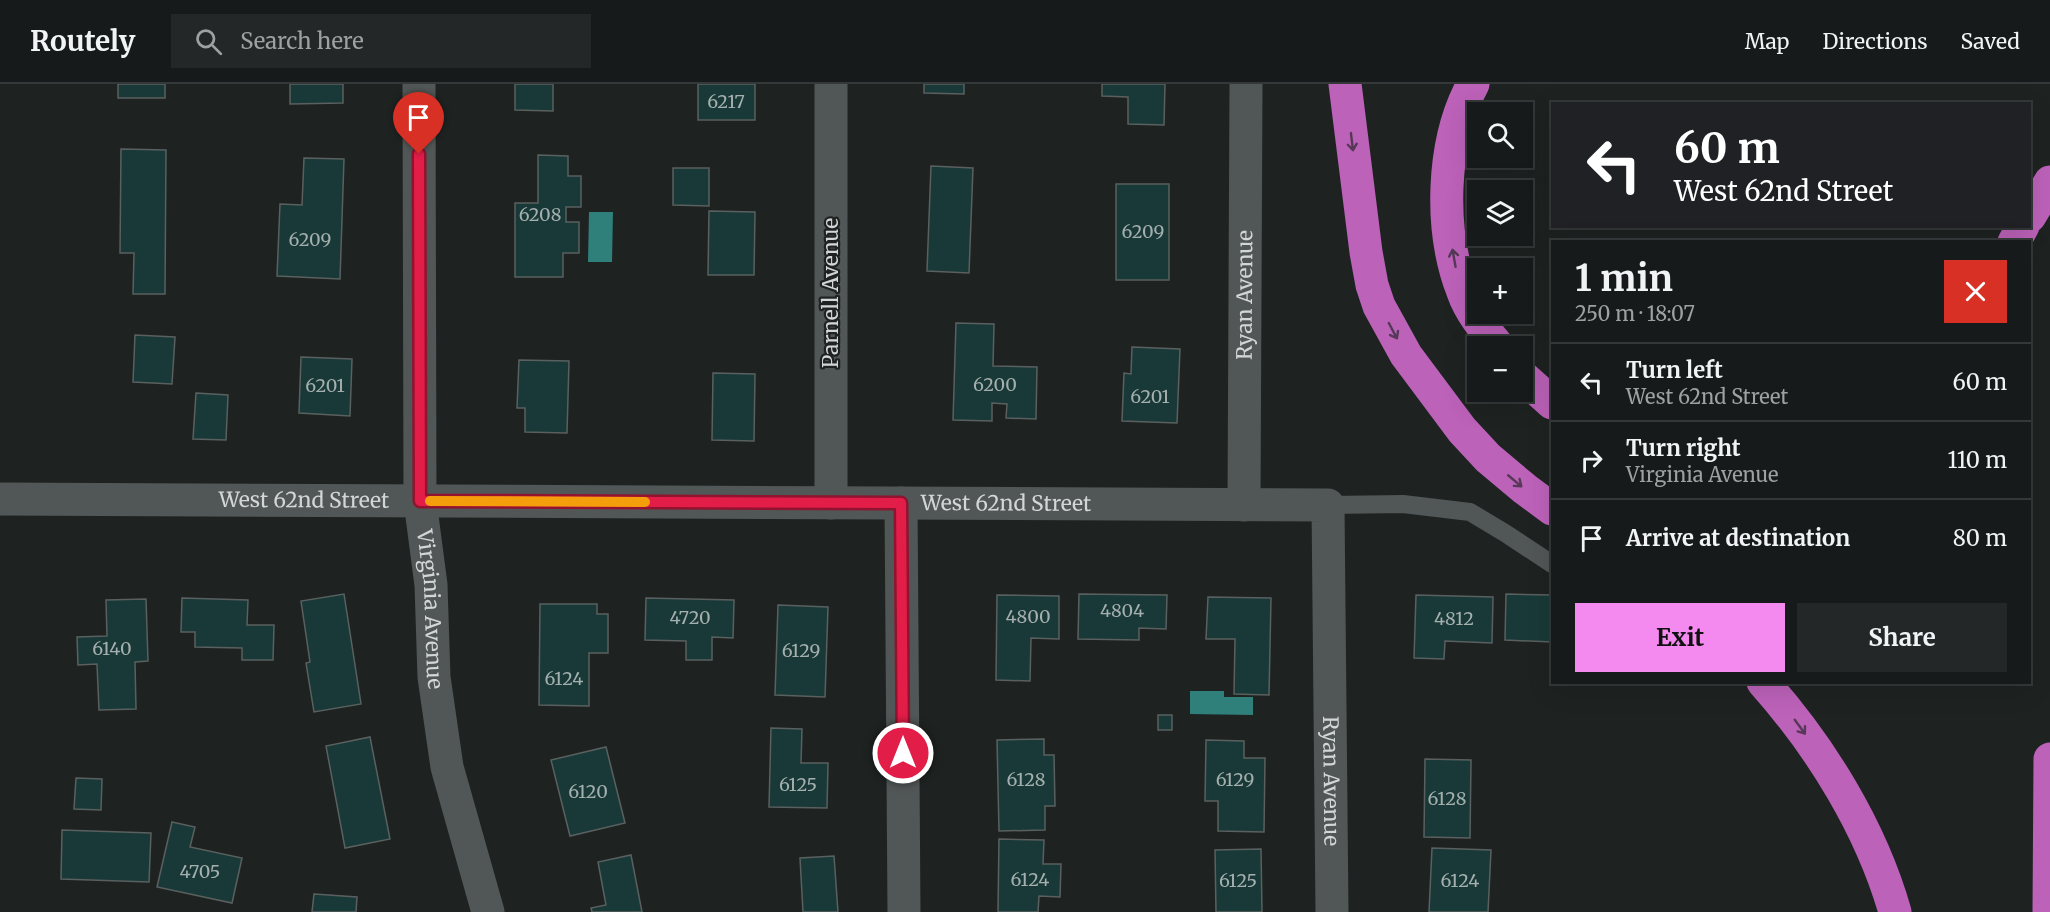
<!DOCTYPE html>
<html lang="en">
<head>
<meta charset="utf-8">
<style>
	:root { --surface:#161a1a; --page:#232727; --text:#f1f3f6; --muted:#9ea1a2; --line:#353839; --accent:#f489f0 }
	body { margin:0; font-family:Merriweather,serif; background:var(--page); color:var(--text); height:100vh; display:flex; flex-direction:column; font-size:22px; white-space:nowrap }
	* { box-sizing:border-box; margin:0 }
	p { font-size:20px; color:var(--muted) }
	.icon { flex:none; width:33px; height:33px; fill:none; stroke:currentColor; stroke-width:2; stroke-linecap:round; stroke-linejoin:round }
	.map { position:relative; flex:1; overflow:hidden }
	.drawer { position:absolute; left:1551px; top:156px; width:480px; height:444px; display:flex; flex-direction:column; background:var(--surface); border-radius:0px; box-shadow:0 6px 24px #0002,0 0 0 2px var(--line) }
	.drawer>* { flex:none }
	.top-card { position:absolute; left:1551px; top:18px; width:480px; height:126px; border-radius:0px; box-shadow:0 6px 24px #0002,0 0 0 2px var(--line); background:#202124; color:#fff; overflow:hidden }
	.fabs { position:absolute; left:1467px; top:18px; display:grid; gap:12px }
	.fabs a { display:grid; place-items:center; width:66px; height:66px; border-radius:0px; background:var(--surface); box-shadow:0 6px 24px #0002,0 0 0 2px var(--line); font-size:30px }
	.pin { position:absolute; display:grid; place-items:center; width:51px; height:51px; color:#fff; margin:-62px -26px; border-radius:50% 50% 50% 0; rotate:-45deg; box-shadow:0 0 6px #0007 }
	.pin .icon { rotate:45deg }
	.me { position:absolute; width:66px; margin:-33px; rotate:0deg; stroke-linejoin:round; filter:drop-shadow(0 0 4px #0008) }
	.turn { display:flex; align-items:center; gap:21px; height:126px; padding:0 24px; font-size:27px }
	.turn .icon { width:78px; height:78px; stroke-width:2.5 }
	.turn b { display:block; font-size:42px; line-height:51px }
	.round { display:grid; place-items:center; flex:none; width:63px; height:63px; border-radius:0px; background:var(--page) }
	.headline { display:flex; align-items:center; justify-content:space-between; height:102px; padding:0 24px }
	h1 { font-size:36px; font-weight:700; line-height:45px }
	.cta { display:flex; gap:12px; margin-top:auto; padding:12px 24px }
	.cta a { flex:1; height:69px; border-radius:0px; background:var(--accent); color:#111; font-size:24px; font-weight:700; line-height:69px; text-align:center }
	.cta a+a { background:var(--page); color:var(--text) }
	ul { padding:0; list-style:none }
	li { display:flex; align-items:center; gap:18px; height:78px; padding:0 24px; border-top:2px solid var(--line) }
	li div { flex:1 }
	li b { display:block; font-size:22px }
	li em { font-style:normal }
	header { display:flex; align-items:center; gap:36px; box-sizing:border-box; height:84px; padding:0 30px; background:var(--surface); border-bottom:2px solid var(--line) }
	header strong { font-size:28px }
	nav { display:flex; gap:33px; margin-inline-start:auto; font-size:21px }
	.search { width:420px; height:54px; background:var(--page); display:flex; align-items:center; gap:15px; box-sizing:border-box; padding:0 21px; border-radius:0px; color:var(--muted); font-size:22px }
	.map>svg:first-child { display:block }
	.water { fill:#2f7f7b }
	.building { fill:#183937; stroke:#5a605f; stroke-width:1.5 }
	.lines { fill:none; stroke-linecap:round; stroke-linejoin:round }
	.service { stroke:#515756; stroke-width:18 }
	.minor { stroke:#515756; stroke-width:33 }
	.motorway { stroke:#bc62b9; stroke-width:33 }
	.oneway { stroke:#553957 }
	.route-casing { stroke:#92132f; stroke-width:15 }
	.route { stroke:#e11d48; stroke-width:10 }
	.slow { stroke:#f59e0b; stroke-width:10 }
	.labels { text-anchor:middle; stroke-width:4.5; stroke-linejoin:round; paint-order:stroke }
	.number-label { font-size:18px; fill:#a4afae }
	.street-label { font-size:21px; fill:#d3d6d6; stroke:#1e2322 }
</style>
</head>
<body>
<header>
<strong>Routely</strong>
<div class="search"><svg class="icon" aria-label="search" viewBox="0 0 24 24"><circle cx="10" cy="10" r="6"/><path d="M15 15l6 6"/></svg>Search here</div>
<nav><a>Map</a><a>Directions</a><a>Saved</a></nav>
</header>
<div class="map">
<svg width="2050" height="828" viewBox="0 0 2050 828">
	<rect width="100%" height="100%" fill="#1e2322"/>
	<g class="water">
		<polygon points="589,128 613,128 612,178 588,178"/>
		<polygon points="1190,607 1224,607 1224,613 1253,613 1253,631 1190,630"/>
	</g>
	<g class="building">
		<rect x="118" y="0" width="47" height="14"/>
		<polygon points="290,0 343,0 343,19 290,20"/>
		<polygon points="515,0 553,0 553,27 515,26"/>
		<rect x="698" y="0" width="57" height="36"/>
		<polygon points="924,0 964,0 964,10 924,9"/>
		<polygon points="1102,0 1165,0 1164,41 1128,40 1128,13 1102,12"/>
		<polygon points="121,65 166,66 165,210 133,210 134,169 120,169"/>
		<polygon points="538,71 568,72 568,92 581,92 581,123 566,123 566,138 579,138 579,169 563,169 563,193 515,193 515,119 538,119"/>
		<polygon points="304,74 344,75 340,195 277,192 280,120 302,121"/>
		<polygon points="931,82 973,84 969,189 927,187"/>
		<polygon points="673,84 709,84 709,122 673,121"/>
		<rect x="1116" y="100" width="53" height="96"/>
		<polygon points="709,127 755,128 754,191 708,191"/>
		<polygon points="956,239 994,240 993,282 1037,283 1036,335 1006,334 1007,320 992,319 992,337 953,336"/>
		<polygon points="135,251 175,253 172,300 133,298"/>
		<polygon points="1132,263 1180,265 1177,339 1122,337 1124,289 1131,290"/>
		<polygon points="301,273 352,275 350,332 299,329"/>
		<polygon points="519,276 569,277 567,349 525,348 525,324 517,324"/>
		<polygon points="713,289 755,290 754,357 712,356"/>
		<polygon points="196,309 228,311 226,356 193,355"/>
		<polygon points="344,510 361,620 314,628 306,579 310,578 301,517"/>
		<polygon points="1079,510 1167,511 1166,545 1139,544 1139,556 1078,555"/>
		<polygon points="1506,510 1552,511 1552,558 1505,556"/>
		<polygon points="997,511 1059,512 1059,555 1031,554 1030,597 996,596"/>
		<polygon points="1416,511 1493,513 1492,559 1445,557 1444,575 1414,574"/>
		<polygon points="1208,513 1271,514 1269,611 1234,610 1235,555 1206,555"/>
		<polygon points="182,514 248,516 247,541 274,541 273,576 242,576 242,564 195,563 195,548 181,548"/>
		<polygon points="646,514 734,516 733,554 712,553 712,576 686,576 686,557 645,556"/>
		<polygon points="146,515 148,577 135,578 136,625 99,626 97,580 78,581 77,553 107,552 106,516"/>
		<polygon points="540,520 597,520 597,530 608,530 608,569 589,569 589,622 539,621"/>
		<polygon points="778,521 828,523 825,613 775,611"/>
		<rect x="1158" y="631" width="14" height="15"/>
		<polygon points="771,644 802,645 801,679 828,679 827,724 769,723"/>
		<polygon points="370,653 390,755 345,764 326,662"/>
		<polygon points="1044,655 1044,671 1054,671 1055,722 1045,722 1045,746 999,747 997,656"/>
		<polygon points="1206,656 1244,657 1244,674 1265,674 1264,748 1218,747 1218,717 1205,717"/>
		<polygon points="606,663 625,739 570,752 551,676"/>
		<polygon points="1425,675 1471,676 1470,754 1424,753"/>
		<polygon points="76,694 102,695 101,726 74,725"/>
		<polygon points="172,738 195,743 190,763 242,774 232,819 157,803"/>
		<polygon points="62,746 151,749 149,798 61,795"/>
		<polygon points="999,755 1044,756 1043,780 1061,780 1060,813 1039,812 1038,828 998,828"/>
		<polygon points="1432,764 1491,766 1488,828 1429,828"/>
		<polygon points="1261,765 1262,828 1216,828 1215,766"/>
		<polygon points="631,771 642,828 592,828 591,824 606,821 598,778"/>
		<polygon points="834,772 838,828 803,828 800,774"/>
		<polygon points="314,810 357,813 356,828 312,828"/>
	</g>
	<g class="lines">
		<polyline class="service" points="1328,421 1403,420 1470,428 1505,449 1552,480"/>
		<g class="minor">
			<path id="s1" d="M419 0 420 417 431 501 434 593 447 683 488 828"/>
			<polyline points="831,0 831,419"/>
			<path id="s2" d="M0 415 1328 421 1332 828"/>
			<polyline points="901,419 904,828"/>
			<path id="s3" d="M1244 421 1246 0"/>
		</g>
		<g class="motorway">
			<polyline points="1345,0 1366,168 1372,201 1379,222 1406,271 1462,346 1488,374 1525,405 1552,425"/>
			<path d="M1473 0C1441 58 1439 147 1463 208 1470 228 1485 246 1498 262"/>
			<polyline points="2030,132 2050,98"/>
			<polyline points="2014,158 2023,142"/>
			<polyline points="1522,292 1552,319"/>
			<path d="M1763 598C1821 663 1871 744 1895 828"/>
			<polyline points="2049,828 2050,675"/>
		</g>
	</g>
	<defs><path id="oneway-shaft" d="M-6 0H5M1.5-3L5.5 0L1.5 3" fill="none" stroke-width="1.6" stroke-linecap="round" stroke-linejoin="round" transform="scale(1.5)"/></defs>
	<g class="oneway">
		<use href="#oneway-shaft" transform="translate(1352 58) rotate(83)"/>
		<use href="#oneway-shaft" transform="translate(1454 174) rotate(-100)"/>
		<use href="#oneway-shaft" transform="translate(1393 247) rotate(62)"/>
		<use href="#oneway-shaft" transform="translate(1515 397) rotate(40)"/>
		<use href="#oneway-shaft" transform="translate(1800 643) rotate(54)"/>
	</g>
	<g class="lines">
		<defs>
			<polyline id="route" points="419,70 420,417 901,419 903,669"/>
		</defs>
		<use href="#route" class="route-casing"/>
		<use href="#route" class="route"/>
		<polyline class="slow" points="430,417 645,418"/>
	</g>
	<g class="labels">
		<g class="number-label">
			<text x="726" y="24">6217</text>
			<text x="540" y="137">6208</text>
			<text x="1143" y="154">6209</text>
			<text x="310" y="162">6209</text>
			<text x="995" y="307">6200</text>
			<text x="325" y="308">6201</text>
			<text x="1150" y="319">6201</text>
			<text x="1122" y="533">4804</text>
			<text x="1028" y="539">4800</text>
			<text x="690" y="540">4720</text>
			<text x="1454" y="541">4812</text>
			<text x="112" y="571">6140</text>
			<text x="801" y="573">6129</text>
			<text x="564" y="601">6124</text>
			<text x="1026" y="702">6128</text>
			<text x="1235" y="702">6129</text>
			<text x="798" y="707">6125</text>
			<text x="588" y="714">6120</text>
			<text x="1447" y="721">6128</text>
			<text x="200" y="794">4705</text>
			<text x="1030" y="802">6124</text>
			<text x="1238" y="803">6125</text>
			<text x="1460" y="803">6124</text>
		</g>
		<g class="street-label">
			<text transform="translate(831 209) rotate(-90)" y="7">Parnell Avenue</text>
			<text dy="7" stroke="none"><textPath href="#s3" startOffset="210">Ryan Avenue</textPath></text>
			<text dy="7" stroke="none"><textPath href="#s2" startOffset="304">West 62nd Street</textPath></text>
			<text dy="7" stroke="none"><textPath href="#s2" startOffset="1006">West 62nd Street</textPath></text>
			<text dy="7" stroke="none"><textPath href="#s1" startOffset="526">Virginia Avenue</textPath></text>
			<text dy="7" stroke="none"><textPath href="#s2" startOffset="1604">Ryan Avenue</textPath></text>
		</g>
	</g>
</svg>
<div class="fabs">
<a><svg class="icon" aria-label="search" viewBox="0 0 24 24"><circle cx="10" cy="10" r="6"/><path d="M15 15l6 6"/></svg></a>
<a><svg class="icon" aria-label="layers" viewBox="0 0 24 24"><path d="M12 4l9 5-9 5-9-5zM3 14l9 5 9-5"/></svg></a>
<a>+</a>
<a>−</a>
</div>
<div class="pin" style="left:419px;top:70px;background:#d93025"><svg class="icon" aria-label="arrive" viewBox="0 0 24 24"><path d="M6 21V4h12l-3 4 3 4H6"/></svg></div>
<svg class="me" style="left:903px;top:669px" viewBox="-20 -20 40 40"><circle r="17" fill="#e11d48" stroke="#fff" stroke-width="3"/><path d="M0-11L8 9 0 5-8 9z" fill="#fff"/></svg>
<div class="top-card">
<div class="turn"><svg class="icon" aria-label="left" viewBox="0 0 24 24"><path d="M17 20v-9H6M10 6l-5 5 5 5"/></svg><div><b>60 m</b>West 62nd Street</div></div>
</div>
<section class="drawer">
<div class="headline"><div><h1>1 min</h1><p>250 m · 18:07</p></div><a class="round" style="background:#d93025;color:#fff"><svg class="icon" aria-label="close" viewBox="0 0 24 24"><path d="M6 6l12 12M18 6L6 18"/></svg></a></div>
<ul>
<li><svg class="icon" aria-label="left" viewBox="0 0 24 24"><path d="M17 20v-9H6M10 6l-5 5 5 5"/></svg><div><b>Turn left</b><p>West 62nd Street</p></div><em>60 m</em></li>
<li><svg class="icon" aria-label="right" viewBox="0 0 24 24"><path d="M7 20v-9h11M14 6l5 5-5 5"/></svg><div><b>Turn right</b><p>Virginia Avenue</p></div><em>110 m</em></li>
<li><svg class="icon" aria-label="arrive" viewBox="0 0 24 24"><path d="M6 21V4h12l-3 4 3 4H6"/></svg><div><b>Arrive at destination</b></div><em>80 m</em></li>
</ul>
<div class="cta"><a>Exit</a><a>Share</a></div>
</section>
</div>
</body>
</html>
